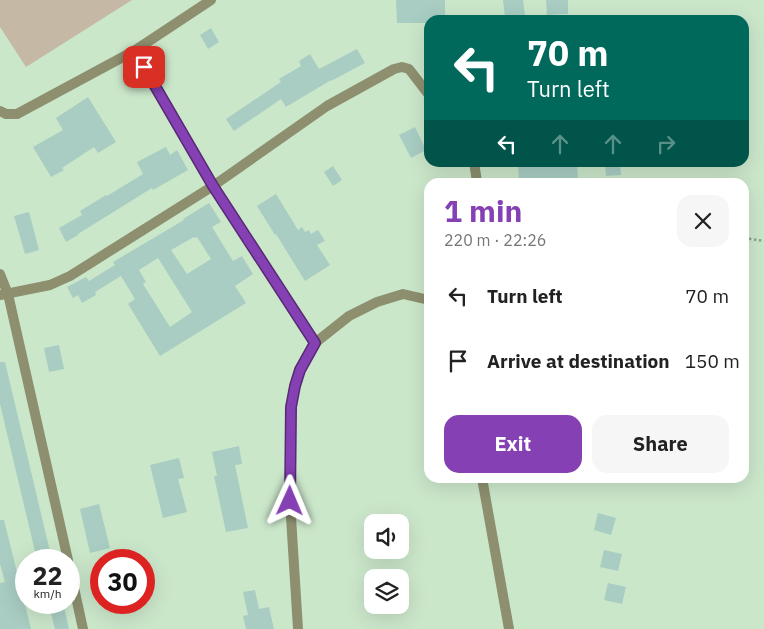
<!DOCTYPE html>
<html lang="en">
<head>
<meta charset="utf-8">
<style>
	:root { --surface:#fff; --page:#f6f6f6; --text:#222; --muted:#767676; --accent:#8540b3 }
	body { margin:0; font-family:"IBM Plex Sans",sans-serif; background:var(--page); color:var(--text); height:100vh; display:flex; flex-direction:column; font-size:19px; white-space:nowrap }
	* { box-sizing:border-box; margin:0 }
	p { font-size:16px; color:var(--muted) }
	.icon { flex:none; width:28px; height:28px; fill:none; stroke:currentColor; stroke-width:2; stroke-linecap:round; stroke-linejoin:round }
	.map { position:relative; flex:1; overflow:hidden }
	.drawer { position:absolute; left:424px; top:178px; width:325px; height:305px; display:flex; flex-direction:column; background:var(--surface); border-radius:15px; box-shadow:0 5px 20px #0002 }
	.drawer>* { flex:none }
	.banner { position:absolute; left:424px; top:15px; width:325px; height:152px; border-radius:15px; box-shadow:0 5px 20px #0002; background:#00695c; color:#fff; overflow:hidden }
	.controls { position:absolute; left:364px; top:514px; display:grid; gap:10px }
	.controls a { display:grid; place-items:center; width:45px; height:45px; border-radius:10px; background:var(--surface); box-shadow:0 5px 20px #0002; font-size:25px }
	.speed { position:absolute; left:15px; top:549px; display:flex; gap:10px; font-size:25px; font-weight:700; text-align:center }
	.speed>* { display:grid; place-content:center; width:65px; height:65px; border-radius:50%; background:var(--surface); box-shadow:0 5px 20px #0002; line-height:1 }
	.speed small { font-size:12px; font-weight:400 }
	.speed .limit { border:8px solid #d22; background:#fff; color:#111 }
	.pin { position:absolute; display:grid; place-items:center; width:42px; height:42px; color:#fff; margin:-21px; border-radius:10px; box-shadow:0 2px 8px #0006 }
	.me { position:absolute; width:55px; margin:-28px; rotate:1deg; stroke-linejoin:round; filter:drop-shadow(0 0 4px #0008) }
	.turn { display:flex; align-items:center; gap:18px; height:105px; padding:0 20px; font-size:22px }
	.turn .icon { width:65px; height:65px; stroke-width:2.5 }
	.turn b { display:block; font-size:35px; line-height:42px }
	.lanes { display:flex; align-items:center; height:48px; padding:0 20px; background:#0003; justify-content:center; gap:25px; direction:ltr }
	.lanes .off { opacity:.35 }
	.round { display:grid; place-items:center; flex:none; width:52px; height:52px; border-radius:15px; background:var(--page) }
	.summary { display:flex; align-items:center; justify-content:space-between; height:85px; padding:0 20px }
	h1 { font-size:30px; font-weight:800; line-height:38px; color:var(--accent) }
	.cta { display:flex; gap:10px; margin-top:auto; padding:10px 20px }
	.cta a { flex:1; height:58px; border-radius:15px; background:var(--accent); color:#fff; font-size:20px; font-weight:800; line-height:58px; text-align:center }
	.cta a+a { background:var(--page); color:var(--text) }
	ul { padding:0; list-style:none }
	li { display:flex; align-items:center; gap:15px; height:65px; padding:0 20px }
	li div { flex:1 }
	li b { display:block; font-size:19px }
	li em { font-style:normal }
	.map>svg:first-child { display:block }
	.green { fill:#c5b9a6 }
	.building { fill:#a9cdc3; fill-rule:evenodd }
	.lines { fill:none; stroke-linecap:round; stroke-linejoin:round }
	.path { stroke:#8ea38d; stroke-width:2.5; stroke-dasharray:2.5 2.5; stroke-linecap:butt }
	.minor { stroke:#8d8f6f; stroke-width:10 }
	.route-casing { stroke:#562a74; stroke-width:12 }
	.route { stroke:#8540b3; stroke-width:9 }
</style>
</head>
<body>
<div class="map">
<svg width="764" height="629" viewBox="0 0 764 629">
	<rect width="100%" height="100%" fill="#cbe7ca"/>
	<polygon class="green" points="0,0 132,0 26,67 0,27"/>
	<g class="building">
		<polygon points="396,0 445,0 445,20 429,20 429,23 397,23"/>
		<polygon points="503,0 523,0 525,16 505,18"/>
		<polygon points="546,0 568,0 568,14 547,15"/>
		<polygon points="211,28 219,42 208,49 200,35"/>
		<polygon points="357,49 365,63 331,81 331,80 286,107 281,99 234,131 226,119 281,82 279,79 301,66 299,61 310,54 319,69"/>
		<polygon points="88,97 116,142 98,153 94,147 62,168 64,170 51,177 33,147 63,130 56,118"/>
		<polygon points="415,127 426,150 411,158 399,135"/>
		<polygon points="166,147 170,155 177,150 188,170 153,190 152,188 78,234 78,235 66,242 59,228 82,215 80,211 106,195 107,196 143,174 137,162"/>
		<polygon points="548,162 577,162 578,182 519,182 518,163"/>
		<polygon points="605,162 620,162 621,175 606,176"/>
		<polygon points="333,166 342,180 333,186 324,172"/>
		<polygon points="276,194 298,230 302,227 305,232 309,230 311,234 318,230 325,241 317,245 330,265 305,281 276,234 275,235 257,206"/>
		<path d="M209 203 221 222 212 227 233 261 242 256 253 274 235 286 246 303 160 356 128 304 135 299 121 276 95 292 96 295 82 303 78 295 73 298 67 287 86 277 89 281 115 265 113 262 184 220 183 219ZM194 237 195 238 197 237 211 259 187 274 171 250ZM158 258 192 312 170 327 143 284 146 282 139 270Z"/>
		<polygon points="29,212 39,250 25,254 14,216"/>
		<polygon points="59,345 64,369 49,372 44,348"/>
		<polygon points="0,362 5,362 52,560 37,560 0,404"/>
		<polygon points="239,446 242,464 235,465 248,528 226,532 214,476 217,476 212,452"/>
		<polygon points="179,458 184,478 178,479 187,512 163,518 150,465"/>
		<polygon points="99,504 110,548 90,553 80,509"/>
		<polygon points="598,513 616,518 611,535 594,530"/>
		<polygon points="0,520 4,520 31,629 0,629 0,583 5,582 0,564"/>
		<polygon points="604,550 622,554 618,571 600,567"/>
		<polygon points="608,583 626,587 622,604 604,600"/>
		<polygon points="255,590 259,609 269,607 274,629 246,629 243,616 248,615 243,592"/>
		<polygon points="48,602 63,602 69,629 55,629"/>
	</g>
	<g class="lines">
		<polyline class="path" points="744,238 764,241"/>
		<g class="minor">
			<polyline points="211,0 134,51 213,186 315,343"/>
			<polyline points="0,111 6,114 17,114 134,51"/>
			<polyline points="474,162 477,182"/>
			<polyline points="0,274 8,294 68,560"/>
			<polyline points="0,295 50,285 70,276 213,186 327,106 394,69 402,67 409,69 429,95"/>
			<polyline points="482,478 509,629"/>
			<polyline points="69,565 83,629"/>
			<polyline points="298,629 290,501 291,407 295,386 299,370 315,343 349,316 377,302 403,294 429,300"/>
		</g>
	</g>
	<g class="lines">
		<defs>
			<polyline id="route" points="144,67 213,186 315,343 300,370 295,386 291,407 290,501"/>
		</defs>
		<use href="#route" class="route-casing"/>
		<use href="#route" class="route"/>
	</g>
</svg>
<div class="controls">
<a><svg class="icon" aria-label="sound" viewBox="0 0 24 24"><path d="M4 9h4l5-4v14l-5-4H4zM17 9q2 3 0 6"/></svg></a>
<a><svg class="icon" aria-label="layers" viewBox="0 0 24 24"><path d="M12 4l9 5-9 5-9-5zM3 14l9 5 9-5"/></svg></a>
</div>
<div class="speed"><div>22<small>km/h</small></div><div class="limit">30</div></div>
<div class="pin" style="left:144px;top:67px;background:#d93025"><svg class="icon" aria-label="arrive" viewBox="0 0 24 24"><path d="M6 21V4h12l-3 4 3 4H6"/></svg></div>
<svg class="me" style="left:290px;top:501px" viewBox="-20 -20 40 40"><path d="M0-17L14 15 0 8-14 15z" fill="#8540b3" stroke="#fff" stroke-width="4"/></svg>
<div class="banner">
<div class="turn"><svg class="icon" aria-label="left" viewBox="0 0 24 24"><path d="M17 20v-9H6M10 6l-5 5 5 5"/></svg><div><b>70 m</b>Turn left</div></div>
<div class="lanes"><svg class="icon" aria-label="left" viewBox="0 0 24 24"><path d="M17 20v-9H6M10 6l-5 5 5 5"/></svg><svg class="icon off" aria-label="ahead" viewBox="0 0 24 24"><path d="M12 20V5M6 11l6-6 6 6"/></svg><svg class="icon off" aria-label="ahead" viewBox="0 0 24 24"><path d="M12 20V5M6 11l6-6 6 6"/></svg><svg class="icon off" aria-label="right" viewBox="0 0 24 24"><path d="M7 20v-9h11M14 6l5 5-5 5"/></svg></div>
</div>
<section class="drawer">
<div class="summary"><div><h1>1 min</h1><p>220 m · 22:26</p></div><a class="round"><svg class="icon" aria-label="close" viewBox="0 0 24 24"><path d="M6 6l12 12M18 6L6 18"/></svg></a></div>
<ul>
<li><svg class="icon" aria-label="left" viewBox="0 0 24 24"><path d="M17 20v-9H6M10 6l-5 5 5 5"/></svg><div><b>Turn left</b></div><em>70 m</em></li>
<li><svg class="icon" aria-label="arrive" viewBox="0 0 24 24"><path d="M6 21V4h12l-3 4 3 4H6"/></svg><div><b>Arrive at destination</b></div><em>150 m</em></li>
</ul>
<div class="cta"><a>Exit</a><a>Share</a></div>
</section>
</div>
</body>
</html>
